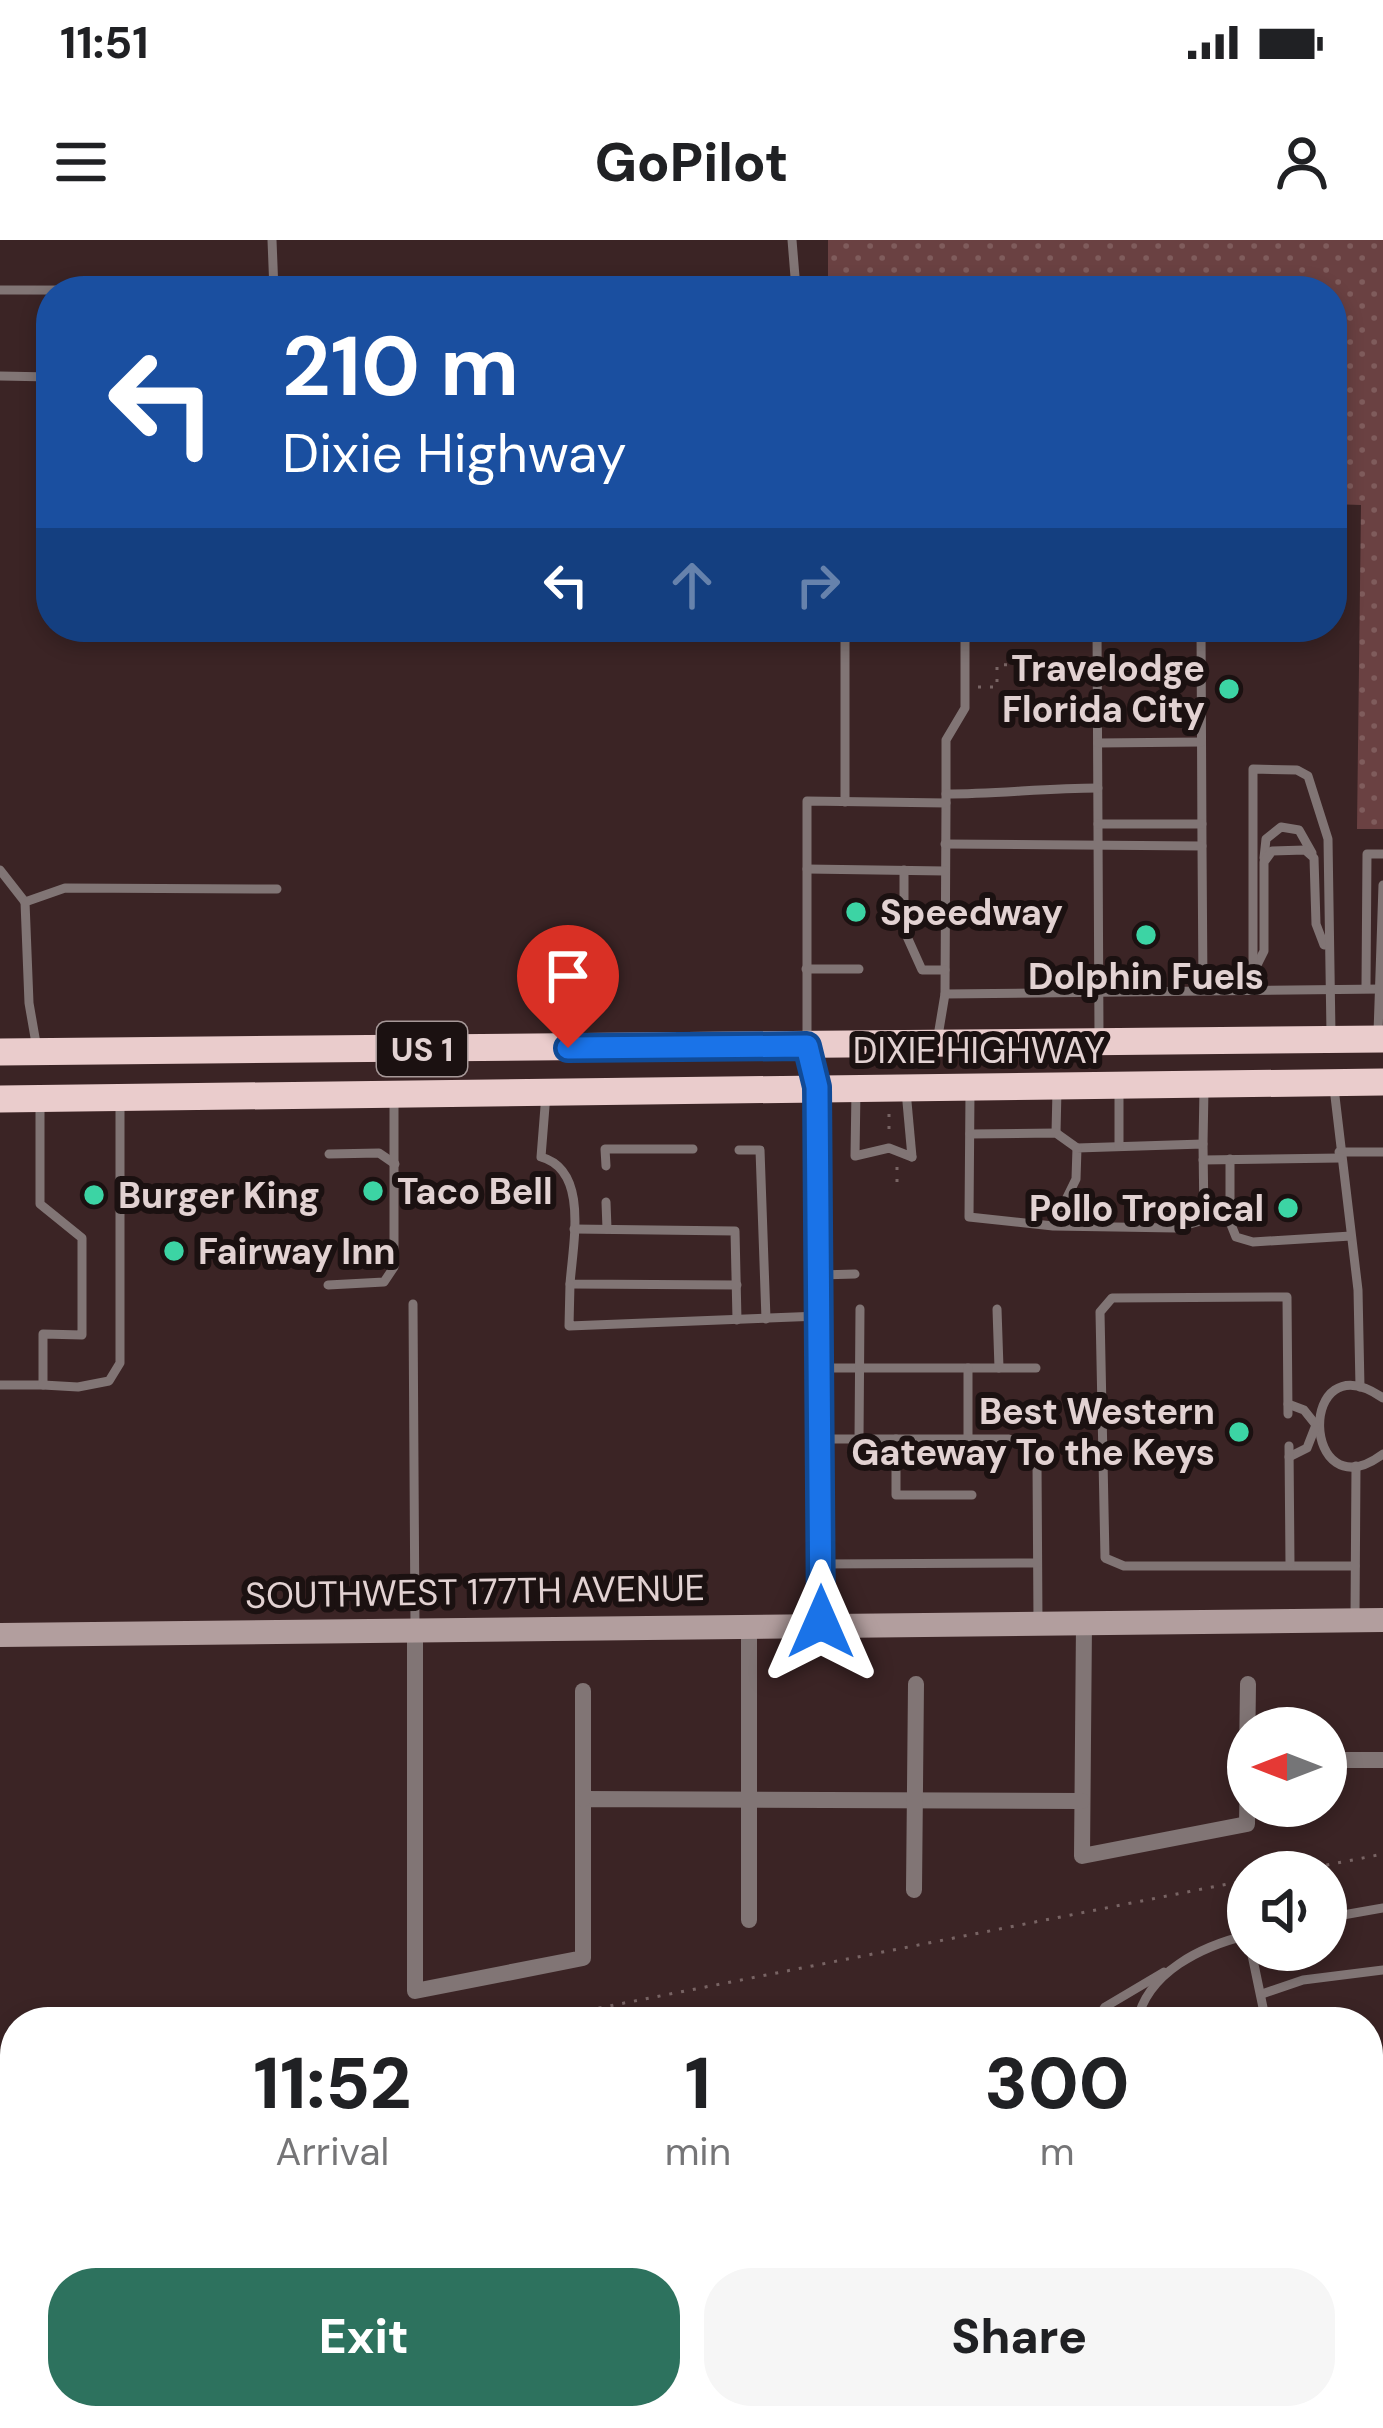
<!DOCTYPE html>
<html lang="en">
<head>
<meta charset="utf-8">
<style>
	:root { --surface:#fff; --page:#f6f6f6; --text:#202124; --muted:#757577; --accent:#2d725e }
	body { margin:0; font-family:"DM Sans",sans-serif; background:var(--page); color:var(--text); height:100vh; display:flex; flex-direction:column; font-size:45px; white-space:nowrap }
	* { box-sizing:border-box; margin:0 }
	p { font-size:39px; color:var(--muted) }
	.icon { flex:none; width:66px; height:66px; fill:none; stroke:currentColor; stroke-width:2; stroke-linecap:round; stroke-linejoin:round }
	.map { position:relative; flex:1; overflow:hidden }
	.panel { position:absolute; left:0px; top:1767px; width:1383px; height:423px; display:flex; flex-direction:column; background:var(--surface); border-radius:48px 48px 0 0; box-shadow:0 6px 18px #0003 }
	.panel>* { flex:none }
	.banner { position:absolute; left:36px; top:36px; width:1311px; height:366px; border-radius:48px; box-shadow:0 6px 18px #0003; background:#1a4fa0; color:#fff; overflow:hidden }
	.needle { width:78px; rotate:270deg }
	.buttons { position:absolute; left:1227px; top:1467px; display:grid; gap:24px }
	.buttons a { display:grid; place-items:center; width:120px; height:120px; border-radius:50%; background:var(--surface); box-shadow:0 6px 18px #0003; font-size:60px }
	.pin { position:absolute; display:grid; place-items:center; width:102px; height:102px; color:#fff; margin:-123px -51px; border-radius:50% 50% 50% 0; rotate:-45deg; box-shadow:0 0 12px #0007 }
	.pin .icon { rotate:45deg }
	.me { position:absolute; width:132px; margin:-66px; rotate:0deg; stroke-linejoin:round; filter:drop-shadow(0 0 9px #0008) }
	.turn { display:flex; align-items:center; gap:42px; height:252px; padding:0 48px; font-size:54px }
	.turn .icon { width:156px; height:156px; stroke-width:2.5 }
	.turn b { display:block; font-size:84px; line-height:102px }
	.lanes { display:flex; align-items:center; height:114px; padding:0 48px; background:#0003; justify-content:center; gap:60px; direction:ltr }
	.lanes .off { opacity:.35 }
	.eta { display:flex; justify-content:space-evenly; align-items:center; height:204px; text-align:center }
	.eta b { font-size:72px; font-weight:800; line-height:84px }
	.primary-button { display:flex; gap:24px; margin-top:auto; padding:24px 48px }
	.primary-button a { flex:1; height:138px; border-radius:48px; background:var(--accent); color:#fff; font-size:48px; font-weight:800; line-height:138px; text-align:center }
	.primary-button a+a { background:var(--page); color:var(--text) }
	.status { display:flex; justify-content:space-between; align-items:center; height:84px; padding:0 60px; background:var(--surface); direction:ltr }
	.status svg { height:33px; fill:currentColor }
	header { display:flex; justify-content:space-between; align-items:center; height:156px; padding:0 48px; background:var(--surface); font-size:54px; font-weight:800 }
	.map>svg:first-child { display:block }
	.grass { fill:url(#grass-dots) }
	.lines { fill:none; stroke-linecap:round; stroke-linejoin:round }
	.path { stroke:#786464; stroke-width:3; stroke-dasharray:3 9; stroke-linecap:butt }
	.service { stroke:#817575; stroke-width:9 }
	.minor { stroke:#817575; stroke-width:16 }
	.secondary { stroke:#b29e9e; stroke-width:24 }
	.trunk { stroke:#eacccc; stroke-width:27 }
	.route-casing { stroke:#114b97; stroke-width:30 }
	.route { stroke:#1a73e8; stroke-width:21 }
	.poi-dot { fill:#3cd4a4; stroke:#1b1111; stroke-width:4.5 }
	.labels { text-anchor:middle; stroke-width:12; stroke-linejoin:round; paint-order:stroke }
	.shield { fill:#1b1111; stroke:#a69898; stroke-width:3 }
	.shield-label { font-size:33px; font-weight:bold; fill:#e2d2d2 }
	.poi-label { font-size:36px; font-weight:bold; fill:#e2d2d2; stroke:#1b1111; text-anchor:start }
	.street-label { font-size:36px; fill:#e2d2d2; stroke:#1b1111 }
</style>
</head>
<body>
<div class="status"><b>11:51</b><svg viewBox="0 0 49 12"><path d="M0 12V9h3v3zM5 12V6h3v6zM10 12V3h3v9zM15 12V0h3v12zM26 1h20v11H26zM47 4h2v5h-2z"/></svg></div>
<header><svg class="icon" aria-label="menu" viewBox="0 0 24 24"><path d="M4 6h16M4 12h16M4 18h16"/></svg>GoPilot<svg class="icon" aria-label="person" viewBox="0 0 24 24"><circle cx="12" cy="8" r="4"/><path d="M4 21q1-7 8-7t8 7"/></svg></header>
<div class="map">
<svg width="1383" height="2188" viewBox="0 0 1383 2188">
	<defs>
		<pattern id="grass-dots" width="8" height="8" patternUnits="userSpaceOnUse" patternTransform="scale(3)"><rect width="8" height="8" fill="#6a4142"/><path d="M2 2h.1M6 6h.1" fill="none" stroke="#7f5c5c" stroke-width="1.8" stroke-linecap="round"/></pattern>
	</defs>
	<rect width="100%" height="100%" fill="#3b2425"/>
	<polygon class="grass" points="828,0 1383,0 1383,589 1357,589 1361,265 1332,264 1332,51 828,51"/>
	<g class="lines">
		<g class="path">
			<polyline points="978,447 997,447 997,425 1031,424"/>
			<polyline points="889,874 889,894"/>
			<polyline points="897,927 897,947"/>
			<polyline points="1291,1632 1383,1614"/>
			<polyline points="528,1782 1248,1640"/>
			<polyline points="0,1886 15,1883"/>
		</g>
		<g class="service">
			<polyline points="272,0 274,51"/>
			<polyline points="792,0 796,49"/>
			<polyline points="0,50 796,51"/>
			<polyline points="0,136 51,137"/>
			<polyline points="845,387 845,562"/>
			<polyline points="1097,387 1099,796"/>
			<polyline points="1201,387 1202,606"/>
			<polyline points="1098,503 1201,502"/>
			<polyline points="946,554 946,500 965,468 965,387"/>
			<polyline points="946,563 945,754 1383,749"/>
			<polyline points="1098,584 1202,584"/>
			<polyline points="945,604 1202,606 1203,749"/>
			<polyline points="1264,618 1266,599 1281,587 1299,590 1312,613"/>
			<polyline points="807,629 945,631"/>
			<polyline points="0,630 25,662"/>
			<polyline points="904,630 904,690 922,730 945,730"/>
			<polyline points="806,729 859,729"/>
			<polyline points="1254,731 1264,711 1264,622 1272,611 1305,610 1314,618 1316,684 1324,705"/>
			<polyline points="1366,745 1367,614 1383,614"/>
			<polyline points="1253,748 1253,529 1297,530 1308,536 1328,599 1331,794"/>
			<polyline points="1378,793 1383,645"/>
			<path d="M807 801V561L946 563V554C997 554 1046 548 1098 548"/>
			<polyline points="937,802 945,754"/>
			<polyline points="37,809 29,763 25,662 65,648 277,649"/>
			<polyline points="1334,848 1358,1050 1360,1147"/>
			<polyline points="856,850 855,916 889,908 912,917"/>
			<polyline points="906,851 912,917"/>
			<polyline points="970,852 969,977 1053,986 1076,939 1077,908 1203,904 1204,980 1176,988 1053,986"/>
			<path d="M546 854 541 917C589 930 573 1003 570 1044L737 1045"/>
			<polyline points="1056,893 1057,850"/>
			<polyline points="970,894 1056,893 1077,908"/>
			<polyline points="1203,904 1204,849"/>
			<polyline points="1119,906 1119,852"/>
			<polyline points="739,910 760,910 766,1079"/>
			<polyline points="1339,912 1383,912"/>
			<polyline points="329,914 379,913 395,924"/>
			<polyline points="1230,919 1230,982 1236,997 1253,1002 1351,996"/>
			<polyline points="1203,920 1340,918"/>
			<polyline points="606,926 605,909 693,909"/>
			<polyline points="606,962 607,989"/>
			<polyline points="574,989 735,991 737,1080"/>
			<polyline points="820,1035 855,1034"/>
			<polyline points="570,1044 569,1086 820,1076"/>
			<polyline points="328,1045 384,1042 394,1027 394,861"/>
			<polyline points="413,1064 415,1388"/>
			<polyline points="997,1069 999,1128"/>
			<polyline points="820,1128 1036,1128"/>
			<polyline points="968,1128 968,1199"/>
			<polyline points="0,1145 43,1145 43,1094 82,1095 82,998 40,964 40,864"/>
			<polyline points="43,1145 78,1147 109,1141 120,1123 120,863"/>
			<path d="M1383 1158C1296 1098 1301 1275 1383 1214"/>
			<polyline points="1288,1164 1304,1170 1316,1185 1307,1208 1289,1217"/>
			<polyline points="1288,1174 1287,1057 1112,1058 1100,1072 1105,1318 1124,1326 1355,1326"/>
			<polyline points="820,1199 859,1199 860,1069"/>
			<polyline points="859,1199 1009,1199 1027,1208 1037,1222 1038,1383"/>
			<polyline points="896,1199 896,1255 972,1255"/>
			<polyline points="1289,1206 1290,1324"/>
			<polyline points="820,1324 1037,1323"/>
			<polyline points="1355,1376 1356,1226"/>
			<polyline points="1326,1678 1383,1668"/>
			<polyline points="1251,1710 1266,1782"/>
			<polyline points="1262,1754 1303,1740 1383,1730"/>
			<polyline points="1095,1782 1105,1767 1164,1732"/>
			<path d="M1137 1782C1147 1732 1202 1706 1248 1695"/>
			<polyline points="1368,2122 1383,2122"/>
		</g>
		<g class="minor">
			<polyline points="807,806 817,847 821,1382"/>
			<polyline points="1084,1383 1082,1616 1247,1584 1248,1519"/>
			<polyline points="415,1388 415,1751 583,1718 583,1559 1082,1561"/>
			<polyline points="583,1451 583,1559"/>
			<polyline points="1247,1519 1248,1444"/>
			<polyline points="1326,1520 1383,1520"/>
			<polyline points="914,1650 916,1444"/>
			<polyline points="749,1680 749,1383"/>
			<polyline points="0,2017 15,2017"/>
			<polyline points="43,2175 44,2188"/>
			<polyline points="349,2175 349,2188"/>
			<polyline points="652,2175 652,2188"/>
		</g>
		<polyline class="secondary" points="0,1395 1383,1380"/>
		<g class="trunk">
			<polyline points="0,812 1383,799"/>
			<polyline points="0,859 1383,842"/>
		</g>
	</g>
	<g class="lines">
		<defs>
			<polyline id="route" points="568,808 807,806 817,847 821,1382"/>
		</defs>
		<use href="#route" class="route-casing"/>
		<use href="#route" class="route"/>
	</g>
	<g class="poi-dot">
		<circle cx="1229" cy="449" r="12"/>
		<circle cx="856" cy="672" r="12"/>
		<circle cx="1146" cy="695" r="12"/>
		<circle cx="373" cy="951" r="12"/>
		<circle cx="94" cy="955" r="12"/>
		<circle cx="1288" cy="968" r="12"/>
		<circle cx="174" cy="1011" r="12"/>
		<circle cx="1239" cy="1192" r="12"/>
	</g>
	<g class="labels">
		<rect class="shield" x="377" y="782" width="90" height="54" rx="9"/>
		<g class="shield-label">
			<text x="422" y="821">US 1</text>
		</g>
		<g class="poi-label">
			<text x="1205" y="441" text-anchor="end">Travelodge<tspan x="1205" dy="41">Florida City</tspan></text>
			<text x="880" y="685">Speedway</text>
			<text x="1146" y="749" text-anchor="middle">Dolphin Fuels</text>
			<text x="397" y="964">Taco Bell</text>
			<text x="118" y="968">Burger King</text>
			<text x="1264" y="981" text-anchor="end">Pollo Tropical</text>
			<text x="198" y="1024">Fairway Inn</text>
			<text x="1215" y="1184" text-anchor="end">Best Western<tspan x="1215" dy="41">Gateway To the Keys</tspan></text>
		</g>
		<g class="street-label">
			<text x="979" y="823">DIXIE HIGHWAY</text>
			<text transform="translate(475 1351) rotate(-1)" y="13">SOUTHWEST 177TH AVENUE</text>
		</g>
	</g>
</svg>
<div class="buttons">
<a><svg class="needle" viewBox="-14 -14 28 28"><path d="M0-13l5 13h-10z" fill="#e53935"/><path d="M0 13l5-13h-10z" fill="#757577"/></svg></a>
<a><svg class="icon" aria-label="sound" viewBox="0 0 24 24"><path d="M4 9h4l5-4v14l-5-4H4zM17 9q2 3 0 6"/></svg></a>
</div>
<div class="pin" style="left:568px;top:808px;background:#d93025"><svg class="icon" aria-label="arrive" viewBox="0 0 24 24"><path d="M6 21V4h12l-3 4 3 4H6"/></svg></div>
<svg class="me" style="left:821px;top:1382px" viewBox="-20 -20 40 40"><path d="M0-17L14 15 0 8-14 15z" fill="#1a73e8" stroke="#fff" stroke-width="4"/></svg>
<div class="banner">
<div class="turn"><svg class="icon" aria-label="left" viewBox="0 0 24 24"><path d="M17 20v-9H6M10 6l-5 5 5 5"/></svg><div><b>210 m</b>Dixie Highway</div></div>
<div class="lanes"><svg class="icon" aria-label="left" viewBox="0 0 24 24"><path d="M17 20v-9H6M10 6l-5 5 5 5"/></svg><svg class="icon off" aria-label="ahead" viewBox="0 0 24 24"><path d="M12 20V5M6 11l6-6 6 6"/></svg><svg class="icon off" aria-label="right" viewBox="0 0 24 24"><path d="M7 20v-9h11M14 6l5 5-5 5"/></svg></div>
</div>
<section class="panel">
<div class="eta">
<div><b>11:52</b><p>Arrival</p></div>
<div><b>1</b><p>min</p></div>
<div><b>300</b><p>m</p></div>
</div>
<div class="primary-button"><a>Exit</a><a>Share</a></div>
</section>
</div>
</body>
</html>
